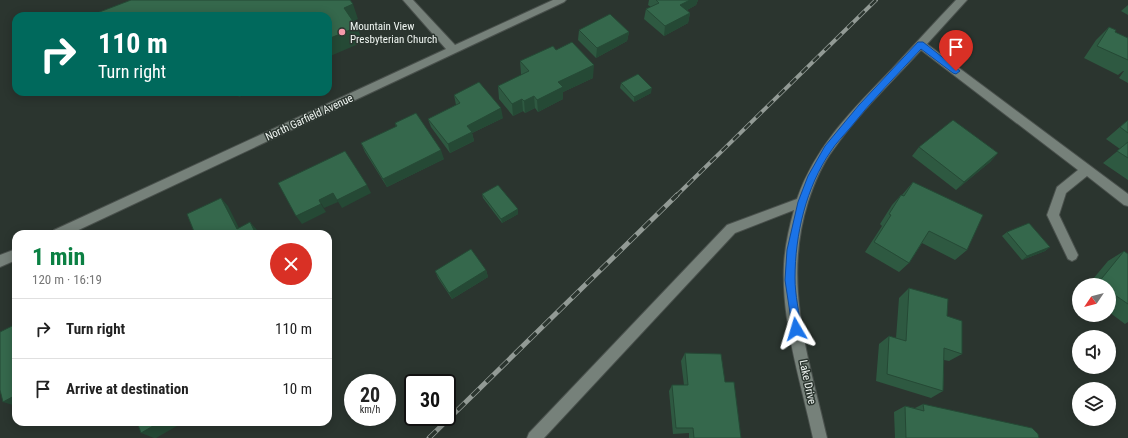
<!DOCTYPE html>
<html lang="en">
<head>
<meta charset="utf-8">
<style>
	:root { --surface:#fff; --page:#f2f2f2; --text:#222; --muted:#767676; --line:#e0e0e0; --accent:#0b8043 }
	body { margin:0; font-family:"Roboto Condensed",sans-serif; background:var(--page); color:var(--text); height:100vh; display:flex; flex-direction:column; font-size:15px; white-space:nowrap }
	* { box-sizing:border-box; margin:0 }
	p { font-size:13px; color:var(--muted) }
	.icon { flex:none; width:22px; height:22px; fill:none; stroke:currentColor; stroke-width:2; stroke-linecap:round; stroke-linejoin:round }
	.map { position:relative; flex:1; overflow:hidden }
	.details { position:absolute; left:12px; top:230px; width:320px; height:196px; display:flex; flex-direction:column; background:var(--surface); border-radius:12px; box-shadow:0 2px 10px #0003 }
	.details>* { flex:none }
	.banner { position:absolute; left:12px; top:12px; width:320px; height:84px; border-radius:12px; box-shadow:0 2px 10px #0003; background:#00695c; color:#fff; overflow:hidden }
	.needle { width:26px; rotate:235deg }
	.buttons { position:absolute; left:1072px; top:278px; display:grid; gap:8px }
	.buttons a { display:grid; place-items:center; width:44px; height:44px; border-radius:50%; background:var(--surface); box-shadow:0 2px 10px #0003; font-size:20px }
	.speed { position:absolute; left:344px; top:374px; display:flex; gap:8px; font-size:20px; font-weight:700; text-align:center }
	.speed>* { display:grid; place-content:center; width:52px; height:52px; border-radius:50%; background:var(--surface); box-shadow:0 2px 10px #0003; line-height:1 }
	.speed small { font-size:10px; font-weight:400 }
	.speed .limit { border:2px solid #111; border-radius:6px; background:#fff; color:#111 }
	.pin { position:absolute; display:grid; place-items:center; width:34px; height:34px; color:#fff; margin:-41px -17px; border-radius:50% 50% 50% 0; rotate:-45deg; box-shadow:0 0 4px #0007 }
	.pin .icon { rotate:45deg }
	.me { position:absolute; width:44px; margin:-22px; rotate:353deg; stroke-linejoin:round; filter:drop-shadow(0 0 3px #0008) }
	.turn { display:flex; align-items:center; gap:14px; height:84px; padding:0 20px; font-size:18px }
	.turn .icon { width:52px; height:52px; stroke-width:2.5 }
	.turn b { display:block; font-size:28px; line-height:34px }
	.round { display:grid; place-items:center; flex:none; width:42px; height:42px; border-radius:21px; background:var(--page) }
	.summary { display:flex; align-items:center; justify-content:space-between; height:68px; padding:0 20px }
	h1 { font-size:24px; font-weight:700; line-height:30px; color:var(--accent) }
	ul { padding:0; list-style:none }
	li { display:flex; align-items:center; gap:12px; height:60px; padding:0 20px; border-top:1px solid var(--line) }
	li div { flex:1 }
	li b { display:block; font-size:15px }
	li em { font-style:normal }
	.map>svg:first-child { display:block }
	.lines { fill:none; stroke-linecap:round; stroke-linejoin:round }
	.minor-casing { stroke:#49504c; stroke-width:2 }
	.minor { fill:#76817a; fill-rule:evenodd }
	.rail-far1-casing { stroke:#929a95; stroke-width:4 }
	.rail-casing { stroke:#929a95; stroke-width:5 }
	.rail-far1 { stroke:#2b352f; stroke-width:2.5; stroke-dasharray:8; stroke-linecap:butt }
	.rail { stroke:#2b352f; stroke-width:3.5; stroke-dasharray:10; stroke-linecap:butt }
	.wall { fill:#2e5941 }
	.shaded-wall { fill:#254935 }
	.building { fill:#35684c; stroke:#254935 }
	.route { fill:#1a73e8; stroke:#114b97 }
	.poi-dot { fill:#f39aaa; stroke:#2b352f; stroke-width:1.5 }
	.labels { text-anchor:middle; stroke-width:3; stroke-linejoin:round; paint-order:stroke }
	.poi-label { font-size:11px; fill:#f0f6f2; stroke:#2b352f; text-anchor:start }
	.street-label { font-size:11px; fill:#f0f6f2; stroke:#2b352f }
</style>
</head>
<body>
<div class="map">
<svg width="1128" height="438" viewBox="0 0 1128 438">
	<rect width="100%" height="100%" fill="#2b352f"/>
	<g class="lines">
		<defs>
			<g id="minor">
				<polygon points="403,0 413,0 455,45 553,0 566,0 564,2 70,234 52,234 54,230 446,49"/>
				<path d="M956 0H967L927 44 1128 194V206L1124 205 1087 176 1066 193 1059 215 1078 255 1076 259 1072 261 1068 259 1047 215 1057 187 1078 170 921 50C891 83 858 114 833 150 821 166 814 184 808 202 782 284 809 358 827 438H813C801 382 781 322 784 264 785 246 789 228 794 210L735 233 544 438H527L529 433 727 225 797 199C815 146 854 108 892 69 913 46 934 23 956 0Z"/>
				<polygon points="16,249 16,260 0,267 0,255"/>
			</g>
		</defs>
		<use href="#minor" class="minor-casing"/>
		<use href="#minor" class="minor"/>
		<defs>
			<polyline id="rail-far1" points="676,196 876,0"/>
			<polyline id="rail" points="429,438 677,195"/>
		</defs>
		<use href="#rail-far1" class="rail-far1-casing"/>
		<use href="#rail" class="rail-casing"/>
		<use href="#rail-far1" class="rail-far1"/>
		<use href="#rail" class="rail"/>
	</g>
	<g class="wall">
		<polygon points="649,0 698,0 696,5 687,10 690,13 688,23 664,36 644,19 646,9 651,7 648,5"/>
		<polygon points="1128,5 1128,15 1121,11"/>
		<polygon points="1109,27 1115,32 1128,38 1128,83 1119,78 1124,71 1123,71 1118,75 1084,58 1096,40"/>
		<polygon points="579,30 629,32 627,41 596,58 578,40"/>
		<polygon points="556,50 593,78 563,92 563,99 538,112 535,108 525,113 523,111 513,116 499,99 498,86 522,75 521,74 520,61"/>
		<polygon points="621,83 651,93 634,102 620,88"/>
		<polygon points="454,95 503,118 472,133 474,141 450,153 431,127 428,119 456,105"/>
		<polygon points="1128,120 1128,180 1103,163 1120,149 1106,139"/>
		<polygon points="395,123 444,159 387,187 365,152 361,143 396,127"/>
		<polygon points="919,147 998,153 990,162 956,190 912,156"/>
		<polygon points="913,182 967,250 955,260 922,243 909,263 899,272 865,252 882,226 880,224 892,205 901,195 902,195"/>
		<polygon points="482,194 518,209 518,214 502,223 483,198"/>
		<polygon points="1007,232 1050,247 1045,251 1022,260 1002,236"/>
		<polygon points="1124,251 1128,254 1128,322 1125,324 1109,312 1109,285 1088,285 1108,261"/>
		<polygon points="486,270 488,277 452,299 438,278 435,271"/>
		<polygon points="909,288 947,316 962,354 949,361 944,360 943,391 931,398 876,381 879,344 889,336 896,338 899,298"/>
		<polygon points="685,353 725,382 741,438 689,438 689,433 673,434 669,391 672,385 684,385 681,361"/>
		<polygon points="923,404 1039,438 895,438 894,412 905,406 915,408"/>
	</g>
	<g class="shaded-wall">
		<polygon points="690,0 698,0 696,5 678,15 680,5"/>
		<polygon points="353,4 358,19 350,23 344,8"/>
		<polygon points="690,13 688,23 664,36 665,26"/>
		<polygon points="357,27 363,42 328,57 328,39"/>
		<polygon points="629,32 627,41 596,58 597,48"/>
		<polygon points="594,65 593,78 563,92 563,99 538,112 537,100 558,82"/>
		<polygon points="652,88 651,93 634,102 634,97"/>
		<polygon points="236,92 250,92 239,97"/>
		<polygon points="534,96 535,108 525,113 524,101"/>
		<polygon points="522,99 523,111 513,116 512,104"/>
		<polygon points="501,108 503,118 472,133 474,141 450,153 448,144 467,126"/>
		<polygon points="441,150 444,159 387,187 383,179"/>
		<polygon points="998,153 990,162 956,190 964,182"/>
		<polygon points="367,185 371,193 342,208 337,200"/>
		<polygon points="333,193 338,202 324,208 319,200"/>
		<polygon points="221,198 228,206 242,234 237,229"/>
		<polygon points="321,204 326,212 302,224 296,216"/>
		<polygon points="518,209 518,214 502,223 501,219"/>
		<polygon points="250,222 257,230 259,234 256,234"/>
		<polygon points="1050,247 1045,251 1022,260 1027,256"/>
		<polygon points="486,270 488,277 452,299 449,293"/>
		<polygon points="16,395 16,406 3,402"/>
		<polygon points="160,422 184,422 156,438 154,438 141,433"/>
	</g>
	<g class="building">
		<polygon points="131,0 350,0 353,4 344,8 357,27 328,39 328,16 89,16"/>
		<polygon points="656,0 690,0 680,5 690,13 665,26 646,9 659,3"/>
		<polygon points="610,14 629,32 597,48 579,30"/>
		<polygon points="1109,27 1116,30 1115,32 1128,38 1128,60 1097,46"/>
		<polygon points="572,42 594,65 558,82 563,87 537,100 534,96 524,101 522,99 512,104 498,86 529,71 520,61 553,46 556,50"/>
		<polygon points="638,74 652,88 634,97 621,83"/>
		<polygon points="479,82 501,108 467,126 472,132 448,144 428,119 460,103 454,95"/>
		<polygon points="416,113 441,150 383,179 361,143 397,126 395,123"/>
		<polygon points="953,120 998,153 964,182 919,147"/>
		<polygon points="1128,120 1128,133 1120,127"/>
		<polygon points="1128,142 1128,158 1117,151"/>
		<polygon points="345,151 367,185 337,200 333,193 319,200 321,204 296,216 278,183"/>
		<polygon points="913,182 983,215 967,250 929,231 909,263 874,242 891,215 889,214 901,195 904,196"/>
		<polygon points="498,185 518,209 501,219 482,194"/>
		<polygon points="221,198 237,229 250,222 256,234 195,234 187,214"/>
		<polygon points="1029,223 1050,247 1027,256 1007,232"/>
		<polygon points="471,249 486,270 449,293 435,271"/>
		<polygon points="1124,251 1128,254 1128,304 1109,291 1109,285 1101,285 1098,283"/>
		<polygon points="909,288 948,299 947,316 962,321 962,354 944,348 943,391 887,374 889,336 906,341"/>
		<polygon points="16,324 16,395 3,402 0,390 0,332"/>
		<polygon points="685,353 721,354 725,382 734,382 741,438 694,438 693,428 676,428 672,385 688,385"/>
		<polygon points="923,404 1032,428 1038,434 1039,438 906,438 905,406 924,411"/>
		<polygon points="137,422 160,422 141,433"/>
	</g>
	<path class="route" d="M918 42H923L960 71 956 74 953 73 921 49C897 75 872 100 850 128 844 135 836 143 831 151 806 187 795 235 795 278 795 295 799 313 802 329L800 333 796 334 793 333 785 280 787 250 798 202 808 176 825 146 859 105Z"/>
	<circle class="poi-dot" cx="342" cy="32" r="4"/>
	<g class="labels">
		<g class="poi-label">
			<text x="350" y="30">Mountain View<tspan x="350" dy="13">Presbyterian Church</tspan></text>
		</g>
		<g class="street-label">
			<text transform="translate(309 117) rotate(-25)" y="4">North Garfield Avenue</text>
			<text transform="translate(808 382) rotate(78)" y="4">Lake Drive</text>
		</g>
	</g>
</svg>
<div class="buttons">
<a><svg class="needle" viewBox="-14 -14 28 28"><path d="M0-13l5 13h-10z" fill="#e53935"/><path d="M0 13l5-13h-10z" fill="#767676"/></svg></a>
<a><svg class="icon" aria-label="sound" viewBox="0 0 24 24"><path d="M4 9h4l5-4v14l-5-4H4zM17 9q2 3 0 6"/></svg></a>
<a><svg class="icon" aria-label="layers" viewBox="0 0 24 24"><path d="M12 4l9 5-9 5-9-5zM3 14l9 5 9-5"/></svg></a>
</div>
<div class="speed"><div>20<small>km/h</small></div><div class="limit">30</div></div>
<div class="pin" style="left:956px;top:71px;background:#d93025"><svg class="icon" aria-label="arrive" viewBox="0 0 24 24"><path d="M6 21V4h12l-3 4 3 4H6"/></svg></div>
<svg class="me" style="left:796px;top:329px" viewBox="-20 -20 40 40"><path d="M0-17L14 15 0 8-14 15z" fill="#1a73e8" stroke="#fff" stroke-width="4"/></svg>
<div class="banner">
<div class="turn"><svg class="icon" aria-label="right" viewBox="0 0 24 24"><path d="M7 20v-9h11M14 6l5 5-5 5"/></svg><div><b>110 m</b>Turn right</div></div>
</div>
<section class="details">
<div class="summary"><div><h1>1 min</h1><p>120 m · 16:19</p></div><a class="round" style="background:#d93025;color:#fff"><svg class="icon" aria-label="close" viewBox="0 0 24 24"><path d="M6 6l12 12M18 6L6 18"/></svg></a></div>
<ul>
<li><svg class="icon" aria-label="right" viewBox="0 0 24 24"><path d="M7 20v-9h11M14 6l5 5-5 5"/></svg><div><b>Turn right</b></div><em>110 m</em></li>
<li><svg class="icon" aria-label="arrive" viewBox="0 0 24 24"><path d="M6 21V4h12l-3 4 3 4H6"/></svg><div><b>Arrive at destination</b></div><em>10 m</em></li>
</ul>
</section>
</div>
</body>
</html>
